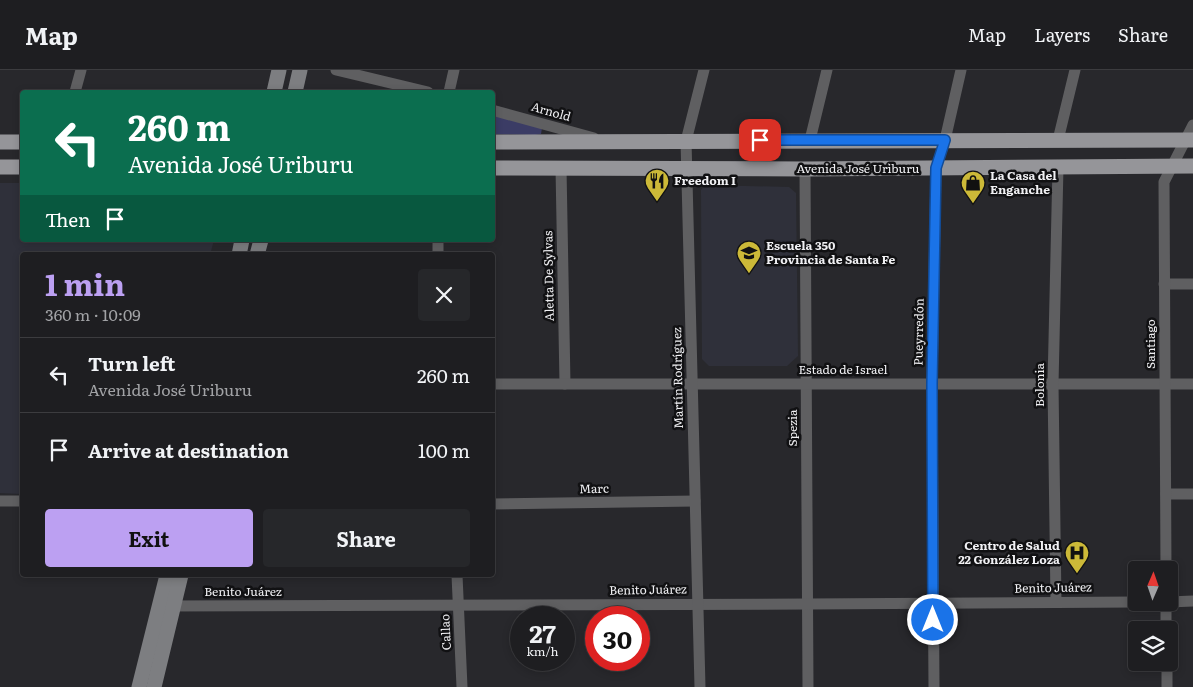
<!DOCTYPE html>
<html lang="en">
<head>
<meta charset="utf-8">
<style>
	:root { --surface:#1e1e21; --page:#26272a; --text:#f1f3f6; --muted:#a1a2a5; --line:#3c3c3f; --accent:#bca0f2 }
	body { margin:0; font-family:Literata,serif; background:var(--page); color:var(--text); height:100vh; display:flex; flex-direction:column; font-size:19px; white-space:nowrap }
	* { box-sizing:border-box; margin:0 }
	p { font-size:16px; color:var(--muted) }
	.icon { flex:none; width:28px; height:28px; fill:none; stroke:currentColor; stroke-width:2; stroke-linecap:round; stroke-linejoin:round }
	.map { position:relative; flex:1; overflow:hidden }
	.drawer { position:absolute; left:20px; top:182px; width:475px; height:325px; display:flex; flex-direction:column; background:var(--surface); border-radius:5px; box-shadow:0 2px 8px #0003,0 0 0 1px var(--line) }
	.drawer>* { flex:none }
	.top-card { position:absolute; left:20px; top:20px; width:475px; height:152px; border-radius:5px; box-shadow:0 2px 8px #0003,0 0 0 1px var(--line); background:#0b6e4f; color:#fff; overflow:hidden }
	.needle { width:32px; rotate:2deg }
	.buttons { position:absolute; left:1128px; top:491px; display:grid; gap:10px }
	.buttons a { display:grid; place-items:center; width:50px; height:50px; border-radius:5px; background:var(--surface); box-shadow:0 2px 8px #0003,0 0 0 1px var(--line); font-size:25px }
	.speed { position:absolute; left:510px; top:536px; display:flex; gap:10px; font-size:25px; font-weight:700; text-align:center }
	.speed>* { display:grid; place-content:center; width:65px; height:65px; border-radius:50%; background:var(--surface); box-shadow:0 2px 8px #0003,0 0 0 1px var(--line); line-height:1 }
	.speed small { font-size:12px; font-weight:400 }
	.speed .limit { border:8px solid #d22; background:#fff; color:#111 }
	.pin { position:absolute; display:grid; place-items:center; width:42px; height:42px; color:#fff; margin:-21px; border-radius:10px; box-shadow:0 2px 8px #0006 }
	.me { position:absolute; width:55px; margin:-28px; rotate:0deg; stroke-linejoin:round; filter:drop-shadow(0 0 4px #0008) }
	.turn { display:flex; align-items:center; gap:18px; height:105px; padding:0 25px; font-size:22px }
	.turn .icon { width:65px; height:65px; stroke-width:2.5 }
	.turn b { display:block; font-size:35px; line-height:42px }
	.then { display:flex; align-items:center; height:48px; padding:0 25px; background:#0003; gap:10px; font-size:19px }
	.round { display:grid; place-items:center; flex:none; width:52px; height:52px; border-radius:5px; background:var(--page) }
	.summary { display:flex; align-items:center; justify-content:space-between; height:85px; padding:0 25px }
	h1 { font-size:30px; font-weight:700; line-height:38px; color:var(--accent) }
	.primary-button { display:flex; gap:10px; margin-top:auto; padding:10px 25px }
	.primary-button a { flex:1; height:58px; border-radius:5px; background:var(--accent); color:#111; font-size:20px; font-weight:700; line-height:58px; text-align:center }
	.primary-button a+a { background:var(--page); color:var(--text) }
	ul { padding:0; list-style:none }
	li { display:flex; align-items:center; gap:15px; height:75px; padding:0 25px; border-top:1px solid var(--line) }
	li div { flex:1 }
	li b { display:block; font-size:19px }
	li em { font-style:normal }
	header { display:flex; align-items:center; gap:30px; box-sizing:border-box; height:70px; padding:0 25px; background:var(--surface); border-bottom:1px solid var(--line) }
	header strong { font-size:24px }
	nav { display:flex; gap:28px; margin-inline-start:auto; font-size:18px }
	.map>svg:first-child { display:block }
	.built { fill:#2f303a }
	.green { fill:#3b3c65 }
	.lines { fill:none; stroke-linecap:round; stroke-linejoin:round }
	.street { stroke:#5f5f61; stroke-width:11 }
	.secondary { stroke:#7d7e81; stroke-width:15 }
	.primary { stroke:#959599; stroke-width:15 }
	.route-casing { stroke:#114b97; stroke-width:12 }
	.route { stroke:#1a73e8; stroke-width:9 }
	.labels { text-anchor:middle; stroke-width:5; stroke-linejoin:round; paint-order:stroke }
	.street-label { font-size:12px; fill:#f0f0f3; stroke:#111113 }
	.poi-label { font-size:12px; font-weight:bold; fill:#f0f0f3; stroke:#111113; text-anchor:start }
</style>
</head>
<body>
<header>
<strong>Map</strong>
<nav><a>Map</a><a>Layers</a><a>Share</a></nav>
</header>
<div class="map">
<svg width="1193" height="617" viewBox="0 0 1193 617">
	<rect width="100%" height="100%" fill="#28282c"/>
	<g class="built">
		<polygon points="0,113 22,113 22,170 214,170 210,185 22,185 22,424 0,423"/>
		<polygon points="705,115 789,117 796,123 798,286 787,296 709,296 702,289 701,120"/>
	</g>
	<polygon class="green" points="493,44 542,58 541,64 535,65 493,64"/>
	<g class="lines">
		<g class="street">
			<polyline points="336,0 428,22"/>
			<polyline points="75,22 81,0"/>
			<polyline points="449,22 454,0"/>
			<polyline points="492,40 594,68"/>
			<polyline points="810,70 827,0"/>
			<polyline points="1058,70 1075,0"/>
			<polyline points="561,98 565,314"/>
			<polyline points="805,99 808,617"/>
			<polyline points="438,170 438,185"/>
			<polyline points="1164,214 1193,214"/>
			<polyline points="492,314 1193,314"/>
			<polyline points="1166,424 1193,424"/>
			<polyline points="0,431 22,431"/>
			<polyline points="492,434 695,431"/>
			<polyline points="1166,500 1164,112 1193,55"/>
			<polyline points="457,505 462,617"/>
			<polyline points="1056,532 1053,314 1058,97"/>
			<polyline points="1166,532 1166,560"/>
			<polyline points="1169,532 1193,531"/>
			<polyline points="166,536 807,534 1136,532"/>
			<polyline points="1167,592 1167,617"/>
			<polyline points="700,617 686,71 704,0"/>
			<polyline points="934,617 932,314 936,98 945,70 961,0"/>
		</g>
		<g class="secondary">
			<polyline points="274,22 279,0"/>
			<polyline points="295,22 300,0"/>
			<polyline points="239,185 242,170"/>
			<polyline points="257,185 261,170"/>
			<polyline points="139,617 167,505"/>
			<polyline points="154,617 181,505"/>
		</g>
		<g class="primary">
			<polyline points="0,72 22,72"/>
			<polyline points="492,72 1193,70"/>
			<polyline points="0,97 22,97"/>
			<polyline points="492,98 805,99 1193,96"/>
		</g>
	</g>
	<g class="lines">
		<defs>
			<polyline id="route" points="760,70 945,70 936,98 932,314 933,550"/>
		</defs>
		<use href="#route" class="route-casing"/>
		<use href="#route" class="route"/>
	</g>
	<defs>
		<symbol id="restaurant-pin" viewBox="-11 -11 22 30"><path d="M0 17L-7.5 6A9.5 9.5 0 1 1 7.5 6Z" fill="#ccb938" stroke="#111113"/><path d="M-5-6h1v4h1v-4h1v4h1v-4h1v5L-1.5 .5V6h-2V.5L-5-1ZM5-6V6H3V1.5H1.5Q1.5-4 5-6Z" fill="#111"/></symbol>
		<symbol id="shop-pin" viewBox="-11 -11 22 30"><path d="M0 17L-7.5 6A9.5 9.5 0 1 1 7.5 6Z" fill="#ccb938" stroke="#111113"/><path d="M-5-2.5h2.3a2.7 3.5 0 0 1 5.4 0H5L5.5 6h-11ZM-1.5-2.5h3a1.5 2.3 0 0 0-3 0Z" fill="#111"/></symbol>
		<symbol id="school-pin" viewBox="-11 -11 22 30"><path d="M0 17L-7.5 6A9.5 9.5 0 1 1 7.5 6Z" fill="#ccb938" stroke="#111113"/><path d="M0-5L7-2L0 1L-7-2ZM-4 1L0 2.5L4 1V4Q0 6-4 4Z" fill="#111"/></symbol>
		<symbol id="hospital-pin" viewBox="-11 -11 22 30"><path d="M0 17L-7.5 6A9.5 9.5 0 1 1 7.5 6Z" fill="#ccb938" stroke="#111113"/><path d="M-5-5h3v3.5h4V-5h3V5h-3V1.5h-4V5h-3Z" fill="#111"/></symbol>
	</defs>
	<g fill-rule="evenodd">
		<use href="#restaurant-pin" x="643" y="97" width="28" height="38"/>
		<use href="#shop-pin" x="959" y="99" width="28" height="38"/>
		<use href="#school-pin" x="735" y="169" width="28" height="38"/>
		<use href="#hospital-pin" x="1063" y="469" width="28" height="38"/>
	</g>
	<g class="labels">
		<g class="street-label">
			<text transform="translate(551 42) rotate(16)" y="4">Arnold</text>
			<text x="858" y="103">Avenida José Uriburu</text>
			<text transform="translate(549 206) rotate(-91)" y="4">Aletta De Sylvas</text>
			<text transform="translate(919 262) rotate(-89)" y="4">Pueyrredón</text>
			<text transform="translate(1151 274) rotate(-90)" y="4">Santiago</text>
			<text x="843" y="304">Estado de Israel</text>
			<text transform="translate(678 308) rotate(-91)" y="4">Martín Rodríguez</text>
			<text transform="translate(1040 315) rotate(-90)" y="4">Bolonia</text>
			<text transform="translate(793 358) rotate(-90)" y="4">Spezia</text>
			<text transform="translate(594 419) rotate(-1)" y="4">Marc</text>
			<text transform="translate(1053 518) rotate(-1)" y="4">Benito Juárez</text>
			<text transform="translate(648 520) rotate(-1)" y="4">Benito Juárez</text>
			<text x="243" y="526">Benito Juárez</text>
			<text transform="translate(446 562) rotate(-93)" y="4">Callao</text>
		</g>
		<g class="poi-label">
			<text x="990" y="110">La Casa del<tspan x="990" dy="14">Enganche</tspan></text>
			<text x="674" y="115">Freedom I</text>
			<text x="766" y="180">Escuela 350<tspan x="766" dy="14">Provincia de Santa Fe</tspan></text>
			<text x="1060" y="480" text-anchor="end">Centro de Salud<tspan x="1060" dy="14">22 González Loza</tspan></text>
		</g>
	</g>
</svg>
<div class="buttons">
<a><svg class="needle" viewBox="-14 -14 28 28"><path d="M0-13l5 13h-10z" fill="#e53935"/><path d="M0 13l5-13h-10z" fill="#a1a2a5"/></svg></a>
<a><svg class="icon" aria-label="layers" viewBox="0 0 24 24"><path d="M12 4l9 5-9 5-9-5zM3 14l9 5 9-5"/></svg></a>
</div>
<div class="speed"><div>27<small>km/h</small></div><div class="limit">30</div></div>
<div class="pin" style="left:760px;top:70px;background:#d93025"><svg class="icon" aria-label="arrive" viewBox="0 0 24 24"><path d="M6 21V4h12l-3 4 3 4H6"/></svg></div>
<svg class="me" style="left:933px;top:550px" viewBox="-20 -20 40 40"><circle r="17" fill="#1a73e8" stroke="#fff" stroke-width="3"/><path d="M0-11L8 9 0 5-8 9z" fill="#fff"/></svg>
<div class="top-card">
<div class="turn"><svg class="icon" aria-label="left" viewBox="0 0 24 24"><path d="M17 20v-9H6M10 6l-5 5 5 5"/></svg><div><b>260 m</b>Avenida José Uriburu</div></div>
<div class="then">Then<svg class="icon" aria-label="arrive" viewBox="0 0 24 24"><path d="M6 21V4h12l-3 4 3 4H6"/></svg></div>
</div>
<section class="drawer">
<div class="summary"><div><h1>1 min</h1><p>360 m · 10:09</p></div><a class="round"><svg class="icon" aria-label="close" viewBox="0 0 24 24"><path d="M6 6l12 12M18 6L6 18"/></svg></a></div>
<ul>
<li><svg class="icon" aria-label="left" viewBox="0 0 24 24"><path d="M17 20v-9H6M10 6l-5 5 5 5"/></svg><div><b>Turn left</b><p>Avenida José Uriburu</p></div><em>260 m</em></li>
<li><svg class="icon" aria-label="arrive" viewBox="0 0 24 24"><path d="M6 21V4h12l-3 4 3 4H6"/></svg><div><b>Arrive at destination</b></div><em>100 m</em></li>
</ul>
<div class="primary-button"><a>Exit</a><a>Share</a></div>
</section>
</div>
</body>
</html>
